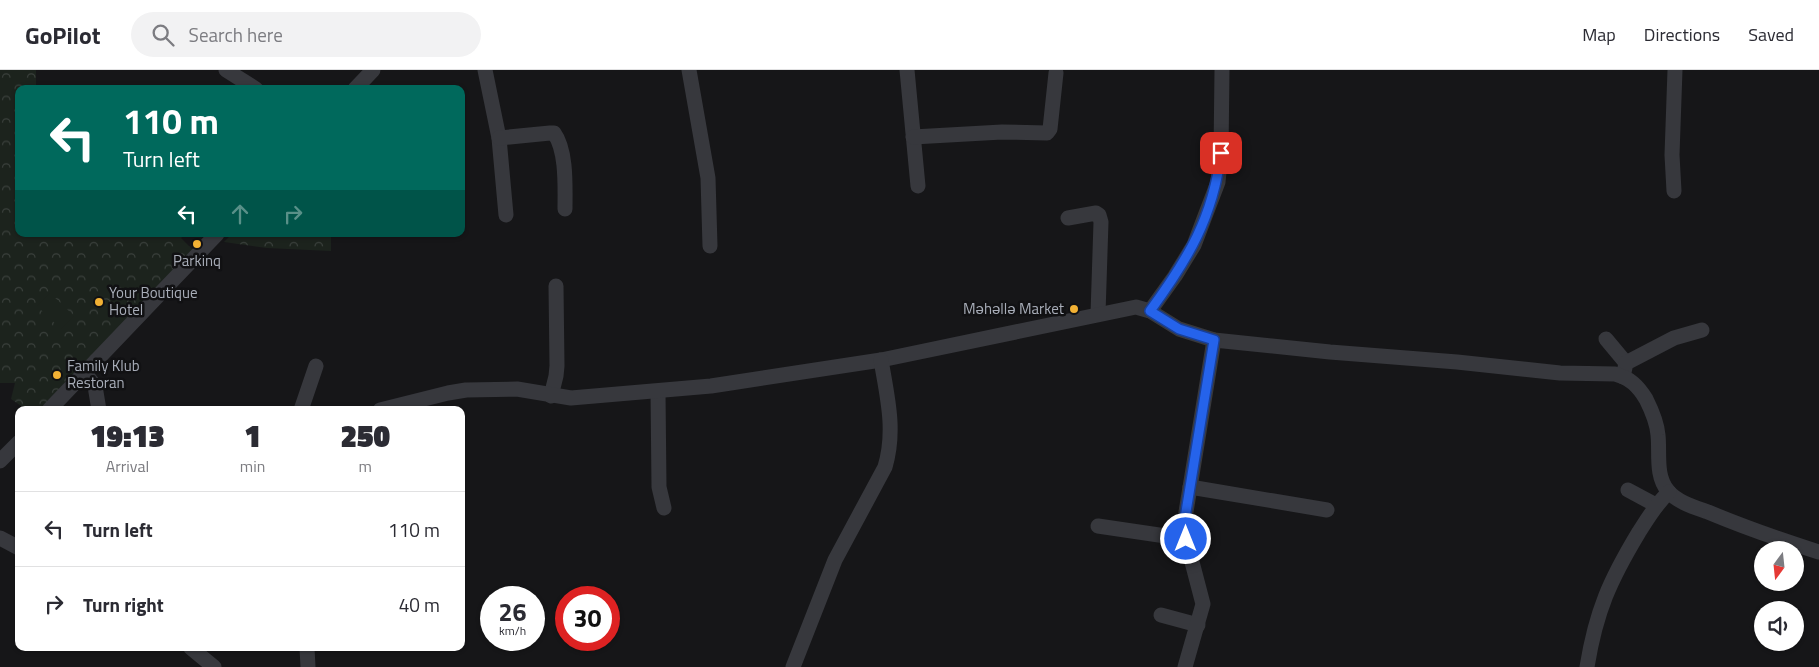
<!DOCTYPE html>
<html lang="en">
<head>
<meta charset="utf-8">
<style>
	:root { --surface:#fff; --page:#f2f2f3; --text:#2b2b33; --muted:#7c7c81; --line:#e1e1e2 }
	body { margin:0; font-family:"Titillium Web",sans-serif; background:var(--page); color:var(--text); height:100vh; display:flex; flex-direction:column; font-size:19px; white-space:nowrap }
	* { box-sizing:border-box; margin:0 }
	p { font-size:16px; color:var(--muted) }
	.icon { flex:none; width:28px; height:28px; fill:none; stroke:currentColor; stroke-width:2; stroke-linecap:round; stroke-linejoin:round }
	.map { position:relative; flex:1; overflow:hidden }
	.sheet { position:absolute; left:15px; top:336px; width:450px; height:245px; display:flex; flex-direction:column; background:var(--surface); border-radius:10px; box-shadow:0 1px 4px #0004 }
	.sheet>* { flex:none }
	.guide { position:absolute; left:15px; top:15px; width:450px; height:152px; border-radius:10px; box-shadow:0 1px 4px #0004; background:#00695c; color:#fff; overflow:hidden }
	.needle { width:32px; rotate:195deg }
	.buttons { position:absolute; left:1754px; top:471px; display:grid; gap:10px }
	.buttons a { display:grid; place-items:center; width:50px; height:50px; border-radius:50%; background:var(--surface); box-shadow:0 1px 4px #0004; font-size:25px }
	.speed { position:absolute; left:480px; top:516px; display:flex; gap:10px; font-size:25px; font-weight:700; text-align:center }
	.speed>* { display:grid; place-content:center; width:65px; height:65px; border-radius:50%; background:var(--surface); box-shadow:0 1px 4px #0004; line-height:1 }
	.speed small { font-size:12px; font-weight:400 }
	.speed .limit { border:8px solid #d22; background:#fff; color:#111 }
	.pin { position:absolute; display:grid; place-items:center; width:42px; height:42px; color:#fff; margin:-21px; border-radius:10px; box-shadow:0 2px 8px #0006 }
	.me { position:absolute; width:55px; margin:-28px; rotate:0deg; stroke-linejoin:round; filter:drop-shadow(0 0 4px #0008) }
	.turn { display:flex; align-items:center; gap:18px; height:105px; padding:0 25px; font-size:22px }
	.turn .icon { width:65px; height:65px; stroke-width:2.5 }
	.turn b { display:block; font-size:35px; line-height:42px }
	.lanes { display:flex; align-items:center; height:48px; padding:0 25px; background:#0003; justify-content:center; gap:25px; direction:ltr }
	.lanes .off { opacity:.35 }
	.eta { display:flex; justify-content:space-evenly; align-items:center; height:85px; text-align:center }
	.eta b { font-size:30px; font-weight:800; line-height:35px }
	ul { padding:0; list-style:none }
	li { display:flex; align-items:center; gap:15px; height:75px; padding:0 25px; border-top:1px solid var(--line) }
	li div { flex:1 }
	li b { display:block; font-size:19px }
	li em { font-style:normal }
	header { display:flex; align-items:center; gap:30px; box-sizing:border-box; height:70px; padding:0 25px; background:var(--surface); border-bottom:1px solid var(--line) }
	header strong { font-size:24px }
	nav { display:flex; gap:28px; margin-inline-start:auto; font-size:18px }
	.search { width:350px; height:45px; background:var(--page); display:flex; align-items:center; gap:12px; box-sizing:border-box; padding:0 18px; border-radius:28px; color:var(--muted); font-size:19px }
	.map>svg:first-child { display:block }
	.forest { fill:url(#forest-crowns) }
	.pitch { fill:#1c231d }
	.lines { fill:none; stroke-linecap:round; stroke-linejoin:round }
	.minor { stroke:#37383d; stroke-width:15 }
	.route-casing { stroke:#184099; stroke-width:12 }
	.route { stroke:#2563eb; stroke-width:9 }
	.poi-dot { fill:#f2b134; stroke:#111113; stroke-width:2 }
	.labels { text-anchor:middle; stroke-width:5; stroke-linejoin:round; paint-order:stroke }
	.poi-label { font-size:15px; fill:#a8adb8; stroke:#111113; text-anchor:start }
</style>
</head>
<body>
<header>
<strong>GoPilot</strong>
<div class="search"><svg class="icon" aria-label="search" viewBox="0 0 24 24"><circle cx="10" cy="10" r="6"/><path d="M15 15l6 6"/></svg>Search here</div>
<nav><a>Map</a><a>Directions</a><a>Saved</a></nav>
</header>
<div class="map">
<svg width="1819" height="597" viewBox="0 0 1819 597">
	<defs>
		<pattern id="forest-crowns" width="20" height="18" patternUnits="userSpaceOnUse" patternTransform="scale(1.25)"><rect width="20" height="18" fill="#1c231d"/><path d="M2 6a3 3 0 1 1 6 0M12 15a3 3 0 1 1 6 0" fill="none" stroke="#3a403c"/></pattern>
	</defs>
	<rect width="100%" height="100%" fill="#161618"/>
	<g class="forest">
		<polygon points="0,0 36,0 36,19 19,19 19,164 185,164 181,168 193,180 39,340 27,340 11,329 15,313 0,313"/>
		<polygon points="232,164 331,164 331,181 267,178 224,172"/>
	</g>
	<polygon class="pitch" points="50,223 74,246 61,259 37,236"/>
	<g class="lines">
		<g class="minor">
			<polyline points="226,0 256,19"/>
			<polyline points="485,0 499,68 506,145"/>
			<polyline points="689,0 708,108 710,176"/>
			<polyline points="907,0 918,116"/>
			<polyline points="355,19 373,0"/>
			<polyline points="913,67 1002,62 1047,63 1050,59 1056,3"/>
			<path d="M499 68 550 63H554C567 81 565 117 565 139"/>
			<polyline points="1674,121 1672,85 1675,0"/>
			<polyline points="1068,148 1096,143 1099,145 1101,152 1098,244"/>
			<polyline points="1150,241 1175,206 1194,175 1218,112 1221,83 1222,0"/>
			<polyline points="1606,269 1626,293"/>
			<polyline points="85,303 95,316 99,340"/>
			<polyline points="1623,307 1626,293 1674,268 1702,260"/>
			<polyline points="658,322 659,417 664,438"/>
			<polyline points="551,326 556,306 557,296 556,216"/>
			<polyline points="49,340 217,164"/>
			<polyline points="301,340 316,296"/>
			<path d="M380 340 448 323 466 320 517 319 571 328 711 316 881 290 1136 237 1150 241 1179 259 1214 270 1330 282 1457 292 1560 303 1615 304C1630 308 1638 316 1646 329 1652 341 1657 352 1658 365 1660 383 1655 406 1668 421 1677 432 1694 437 1708 442 1744 457 1781 470 1819 482"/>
			<polyline points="0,391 19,372"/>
			<polyline points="1190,417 1327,440"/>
			<polyline points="1628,420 1656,435"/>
			<polyline points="1098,456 1186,469"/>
			<polyline points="0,468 19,478"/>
			<polyline points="1161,545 1198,555"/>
			<polyline points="191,578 214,597"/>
			<polyline points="307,578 308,597"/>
			<path d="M793 597 835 490 885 397C896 360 887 326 881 290"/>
			<polyline points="1185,597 1203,534 1186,469 1185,448 1214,270"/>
			<path d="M1587 597C1596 541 1610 510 1639 462 1648 448 1656 434 1669 422"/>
		</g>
	</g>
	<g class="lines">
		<defs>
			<path id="route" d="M1186 469 1185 448 1214 270 1179 259 1150 241C1188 189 1213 148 1221 83"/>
		</defs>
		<use href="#route" class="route-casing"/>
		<use href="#route" class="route"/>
	</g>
	<g class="poi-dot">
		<circle cx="197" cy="174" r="5"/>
		<circle cx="99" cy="232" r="5"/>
		<circle cx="1074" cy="239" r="5"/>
		<circle cx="57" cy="305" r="5"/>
	</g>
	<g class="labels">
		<g class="poi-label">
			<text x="197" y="196" text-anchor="middle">Parkinq</text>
			<text x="109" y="228">Your Boutique<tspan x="109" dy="17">Hotel</tspan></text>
			<text x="1064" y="244" text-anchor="end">Məhəllə Market</text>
			<text x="67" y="301">Family Klub<tspan x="67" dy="17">Restoran</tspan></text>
		</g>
	</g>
</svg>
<div class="buttons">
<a><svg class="needle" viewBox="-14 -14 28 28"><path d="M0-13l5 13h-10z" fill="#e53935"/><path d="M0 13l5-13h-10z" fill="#7c7c81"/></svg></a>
<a><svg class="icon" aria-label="sound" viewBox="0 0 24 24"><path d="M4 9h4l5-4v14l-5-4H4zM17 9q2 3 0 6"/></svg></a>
</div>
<div class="speed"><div>26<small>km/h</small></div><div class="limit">30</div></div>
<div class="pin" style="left:1221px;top:83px;background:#d93025"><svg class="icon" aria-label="arrive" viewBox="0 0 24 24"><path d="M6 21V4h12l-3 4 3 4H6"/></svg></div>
<svg class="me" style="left:1186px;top:469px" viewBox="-20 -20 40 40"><circle r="17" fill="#2563eb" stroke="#fff" stroke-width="3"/><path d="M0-11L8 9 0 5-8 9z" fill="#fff"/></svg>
<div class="guide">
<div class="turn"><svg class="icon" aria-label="left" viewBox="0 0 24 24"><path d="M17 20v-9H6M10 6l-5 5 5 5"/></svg><div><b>110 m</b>Turn left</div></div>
<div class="lanes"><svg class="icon" aria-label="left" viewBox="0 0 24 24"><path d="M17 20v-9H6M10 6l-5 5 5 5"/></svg><svg class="icon off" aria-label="ahead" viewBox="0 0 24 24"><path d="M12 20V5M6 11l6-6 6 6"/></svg><svg class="icon off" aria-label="right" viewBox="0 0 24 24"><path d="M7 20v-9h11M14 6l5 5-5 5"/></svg></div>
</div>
<section class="sheet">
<div class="eta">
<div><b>19:13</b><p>Arrival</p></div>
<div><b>1</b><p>min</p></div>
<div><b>250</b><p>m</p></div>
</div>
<ul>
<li><svg class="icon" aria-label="left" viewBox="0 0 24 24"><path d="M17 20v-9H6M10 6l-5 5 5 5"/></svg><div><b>Turn left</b></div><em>110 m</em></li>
<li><svg class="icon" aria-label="right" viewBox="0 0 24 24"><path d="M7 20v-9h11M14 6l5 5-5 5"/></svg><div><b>Turn right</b></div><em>40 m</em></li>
</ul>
</section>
</div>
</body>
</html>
